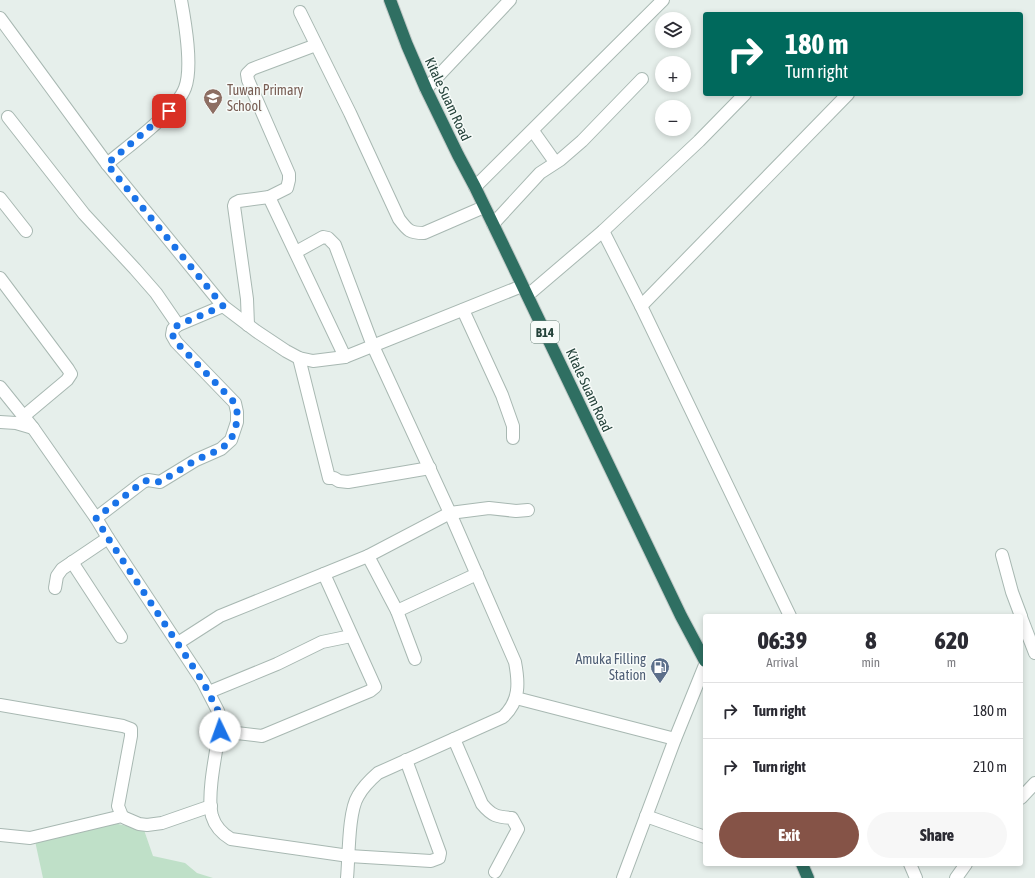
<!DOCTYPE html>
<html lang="en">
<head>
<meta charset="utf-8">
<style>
	:root { --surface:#fff; --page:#f7f7f7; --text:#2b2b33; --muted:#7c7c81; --line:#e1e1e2; --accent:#855347 }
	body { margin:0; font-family:"Asap Condensed",sans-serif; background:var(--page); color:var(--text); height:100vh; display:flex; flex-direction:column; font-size:15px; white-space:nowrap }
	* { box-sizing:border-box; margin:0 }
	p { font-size:13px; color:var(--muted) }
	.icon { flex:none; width:22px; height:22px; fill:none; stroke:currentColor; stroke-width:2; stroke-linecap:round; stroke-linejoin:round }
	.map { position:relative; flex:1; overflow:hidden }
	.side { position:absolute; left:703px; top:614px; width:320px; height:252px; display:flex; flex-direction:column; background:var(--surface); border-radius:4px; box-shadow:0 2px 6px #0003 }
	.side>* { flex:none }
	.top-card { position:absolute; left:703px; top:12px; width:320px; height:84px; border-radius:4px; box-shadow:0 2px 6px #0003; background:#00695c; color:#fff; overflow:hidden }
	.buttons { position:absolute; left:655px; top:12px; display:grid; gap:8px }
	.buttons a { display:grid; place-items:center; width:36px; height:36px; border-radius:50%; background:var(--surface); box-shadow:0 2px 6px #0003; font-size:20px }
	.pin { position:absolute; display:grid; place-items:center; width:34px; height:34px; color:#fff; margin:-17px; border-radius:8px; box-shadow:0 2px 6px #0006 }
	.me { position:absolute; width:44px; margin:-22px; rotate:357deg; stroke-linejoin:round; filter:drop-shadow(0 0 3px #0008) }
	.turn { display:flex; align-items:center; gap:14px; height:84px; padding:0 16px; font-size:18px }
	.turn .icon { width:52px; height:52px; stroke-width:2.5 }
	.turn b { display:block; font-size:28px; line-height:34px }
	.eta { display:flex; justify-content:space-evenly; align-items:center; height:68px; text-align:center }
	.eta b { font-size:24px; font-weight:800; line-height:28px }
	.primary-button { display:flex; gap:8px; margin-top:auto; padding:8px 16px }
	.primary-button a { flex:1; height:46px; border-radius:24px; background:var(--accent); color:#fff; font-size:16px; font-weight:800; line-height:46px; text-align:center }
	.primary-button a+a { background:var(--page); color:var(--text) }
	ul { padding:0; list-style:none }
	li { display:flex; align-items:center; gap:12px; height:56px; padding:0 16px; border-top:1px solid var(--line) }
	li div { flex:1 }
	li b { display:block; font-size:15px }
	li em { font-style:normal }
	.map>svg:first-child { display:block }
	.green { fill:#bfe0c8 }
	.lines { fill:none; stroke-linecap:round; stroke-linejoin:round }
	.minor-casing { stroke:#a8b8b2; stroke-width:14 }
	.highway-casing { stroke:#c2cac8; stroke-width:14 }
	.minor { stroke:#fff; stroke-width:12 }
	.highway { stroke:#2f6f62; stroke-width:12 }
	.route { stroke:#1a73e8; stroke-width:7; stroke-dasharray:0 12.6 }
	.labels { text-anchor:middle; stroke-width:3; stroke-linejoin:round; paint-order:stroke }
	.shield { fill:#f7fbf9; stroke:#637a73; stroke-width:1 }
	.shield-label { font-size:13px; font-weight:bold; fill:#24423a }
	.education-label { font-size:14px; fill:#785e54; stroke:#f7fbf9; text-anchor:start }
	.street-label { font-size:14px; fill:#24423a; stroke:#f7fbf9 }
	.service-label { font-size:14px; fill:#4e5e75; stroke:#f7fbf9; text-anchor:end }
</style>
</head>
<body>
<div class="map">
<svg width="1035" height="878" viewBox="0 0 1035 878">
	<rect width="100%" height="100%" fill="#e6efeb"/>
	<polygon class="green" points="114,823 144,830 153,856 185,863 197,873 213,878 43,878 35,841 86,831"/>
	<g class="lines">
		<defs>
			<g id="minor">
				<path d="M300 12 350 113 399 219C408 231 410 233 424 233L484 207"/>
				<polyline points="0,18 107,164 223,306 256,331 286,351 299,358 313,361 345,357 522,286"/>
				<polyline points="426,89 510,0"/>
				<polyline points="8,117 84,214 135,269 156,293 178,325"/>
				<polyline points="533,131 555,162"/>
				<path d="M107 164C128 146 176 112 185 88 193 67 185 22 181 0"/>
				<polyline points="475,187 663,0"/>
				<polyline points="269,197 345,357"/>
				<polyline points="0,198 26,231"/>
				<polyline points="493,224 540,173 560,160 582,141 642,79"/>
				<polyline points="603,231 641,306 790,616"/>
				<path d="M296 252 323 237 328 238 335 245 373 346 450 513 515 662C519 683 520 701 503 717L378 773C370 780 363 787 358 796 348 812 349 858 347 878"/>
				<polyline points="0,278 68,369 71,374 67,380 24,416"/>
				<polyline points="528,295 603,231 699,141 745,94"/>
				<polyline points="641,306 848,94"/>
				<polyline points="463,310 502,395 513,426 513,438"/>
				<polyline points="248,325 247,299 234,206 235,203 239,201 269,197 287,188 289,180 289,174 248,80 247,74 252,69 316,45"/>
				<polyline points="299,358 329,478 334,478 339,481 348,482 430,468"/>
				<path d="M0 387 33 428 96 518 108 538 203 682 218 711 221 721C218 744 206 794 212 816 215 826 221 833 231 839L349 856 431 861 439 858 440 853 406 760"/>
				<polyline points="0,422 16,423 33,428"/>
				<polyline points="96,518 143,482 148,480 160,482 196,460 221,449 231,440 237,422 237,412 235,403 176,342 172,335 173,329 178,325 223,306"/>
				<polyline points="1002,555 1012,592 1021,616"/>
				<polyline points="368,556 397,611 415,659"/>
				<polyline points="72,562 121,637"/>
				<polyline points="55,588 57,576 62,569 108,538"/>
				<polyline points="397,611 477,574"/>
				<polyline points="1021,617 1035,653"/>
				<polyline points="178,643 220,616 368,556 450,513 489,508 516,511 528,510"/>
				<polyline points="209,692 277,664 322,642 351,636"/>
				<polyline points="516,698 675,739"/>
				<polyline points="0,705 123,726 131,729 131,736 118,806 122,816 125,818 139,824 147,825 162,823 211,806"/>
				<polyline points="220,731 262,736 370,691 375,687 324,574"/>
				<path d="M454 739 482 804C492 816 497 817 512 818L518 829 495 872"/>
				<polyline points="1021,798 1035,783"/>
				<polyline points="646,816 705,837"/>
				<polyline points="0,835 30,838 122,816"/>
				<polyline points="910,864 916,878"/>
				<polyline points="623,878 675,739 705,665"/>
				<polyline points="956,878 966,864"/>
			</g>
			<g id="highway">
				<polyline points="390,0 407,45 426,89 458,155 475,187 505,249 681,616 705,661"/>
				<polyline points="802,864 808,878"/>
			</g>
		</defs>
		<use href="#minor" class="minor-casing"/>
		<use href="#highway" class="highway-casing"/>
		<use href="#minor" class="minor"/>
		<use href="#highway" class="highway"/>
	</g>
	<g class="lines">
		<polyline class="route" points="169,111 107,164 223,306 178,325 173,329 172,334 176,342 235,403 237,412 237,422 231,440 221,449 196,460 160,482 148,480 143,482 96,518 108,538 203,682 218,711 221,721 220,731"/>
	</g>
	<defs>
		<symbol id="school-pin" viewBox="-11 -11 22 30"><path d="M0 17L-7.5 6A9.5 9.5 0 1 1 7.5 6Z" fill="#8d6e63" stroke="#f7fbf9"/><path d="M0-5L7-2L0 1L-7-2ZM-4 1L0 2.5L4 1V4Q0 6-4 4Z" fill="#fff"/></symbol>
		<symbol id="fuel-pin" viewBox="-11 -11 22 30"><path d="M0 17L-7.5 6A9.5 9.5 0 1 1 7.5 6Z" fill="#5c6f8a" stroke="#f7fbf9"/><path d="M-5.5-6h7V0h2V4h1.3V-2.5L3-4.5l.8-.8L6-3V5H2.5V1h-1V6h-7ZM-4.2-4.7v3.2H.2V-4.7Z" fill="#fff"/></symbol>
	</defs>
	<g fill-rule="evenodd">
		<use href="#school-pin" x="202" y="87" width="22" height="30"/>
		<use href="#fuel-pin" x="649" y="656" width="22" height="30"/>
	</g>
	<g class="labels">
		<rect class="shield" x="531" y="321" width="28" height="22" rx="3"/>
		<g class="shield-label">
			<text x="545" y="337">B14</text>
		</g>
		<g class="education-label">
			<text x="227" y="95">Tuwan Primary<tspan x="227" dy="16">School</tspan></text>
		</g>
		<g class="street-label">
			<text transform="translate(448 99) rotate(65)" y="5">Kitale Suam Road</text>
			<text transform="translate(589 390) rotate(65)" y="5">Kitale Suam Road</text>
		</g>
		<g class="service-label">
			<text x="646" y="664">Amuka Filling<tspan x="646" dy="16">Station</tspan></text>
		</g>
	</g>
</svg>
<div class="buttons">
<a><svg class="icon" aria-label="layers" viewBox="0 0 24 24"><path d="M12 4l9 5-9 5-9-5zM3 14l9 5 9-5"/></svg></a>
<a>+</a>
<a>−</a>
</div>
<div class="pin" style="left:169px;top:111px;background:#d93025"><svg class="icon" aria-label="arrive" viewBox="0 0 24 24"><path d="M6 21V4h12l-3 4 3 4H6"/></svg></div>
<svg class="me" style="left:220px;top:731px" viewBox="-20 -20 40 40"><circle r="19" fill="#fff"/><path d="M0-13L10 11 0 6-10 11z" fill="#1a73e8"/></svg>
<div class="top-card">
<div class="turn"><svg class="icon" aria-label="right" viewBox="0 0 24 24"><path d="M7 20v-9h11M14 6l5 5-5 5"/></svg><div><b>180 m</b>Turn right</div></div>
</div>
<section class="side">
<div class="eta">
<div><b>06:39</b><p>Arrival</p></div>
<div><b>8</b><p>min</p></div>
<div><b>620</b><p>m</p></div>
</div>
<ul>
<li><svg class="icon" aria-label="right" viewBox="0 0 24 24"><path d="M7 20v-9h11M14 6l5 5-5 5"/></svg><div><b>Turn right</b></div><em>180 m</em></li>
<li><svg class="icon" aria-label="right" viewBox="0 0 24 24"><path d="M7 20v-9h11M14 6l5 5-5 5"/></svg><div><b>Turn right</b></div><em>210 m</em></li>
</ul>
<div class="primary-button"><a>Exit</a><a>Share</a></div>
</section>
</div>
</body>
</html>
